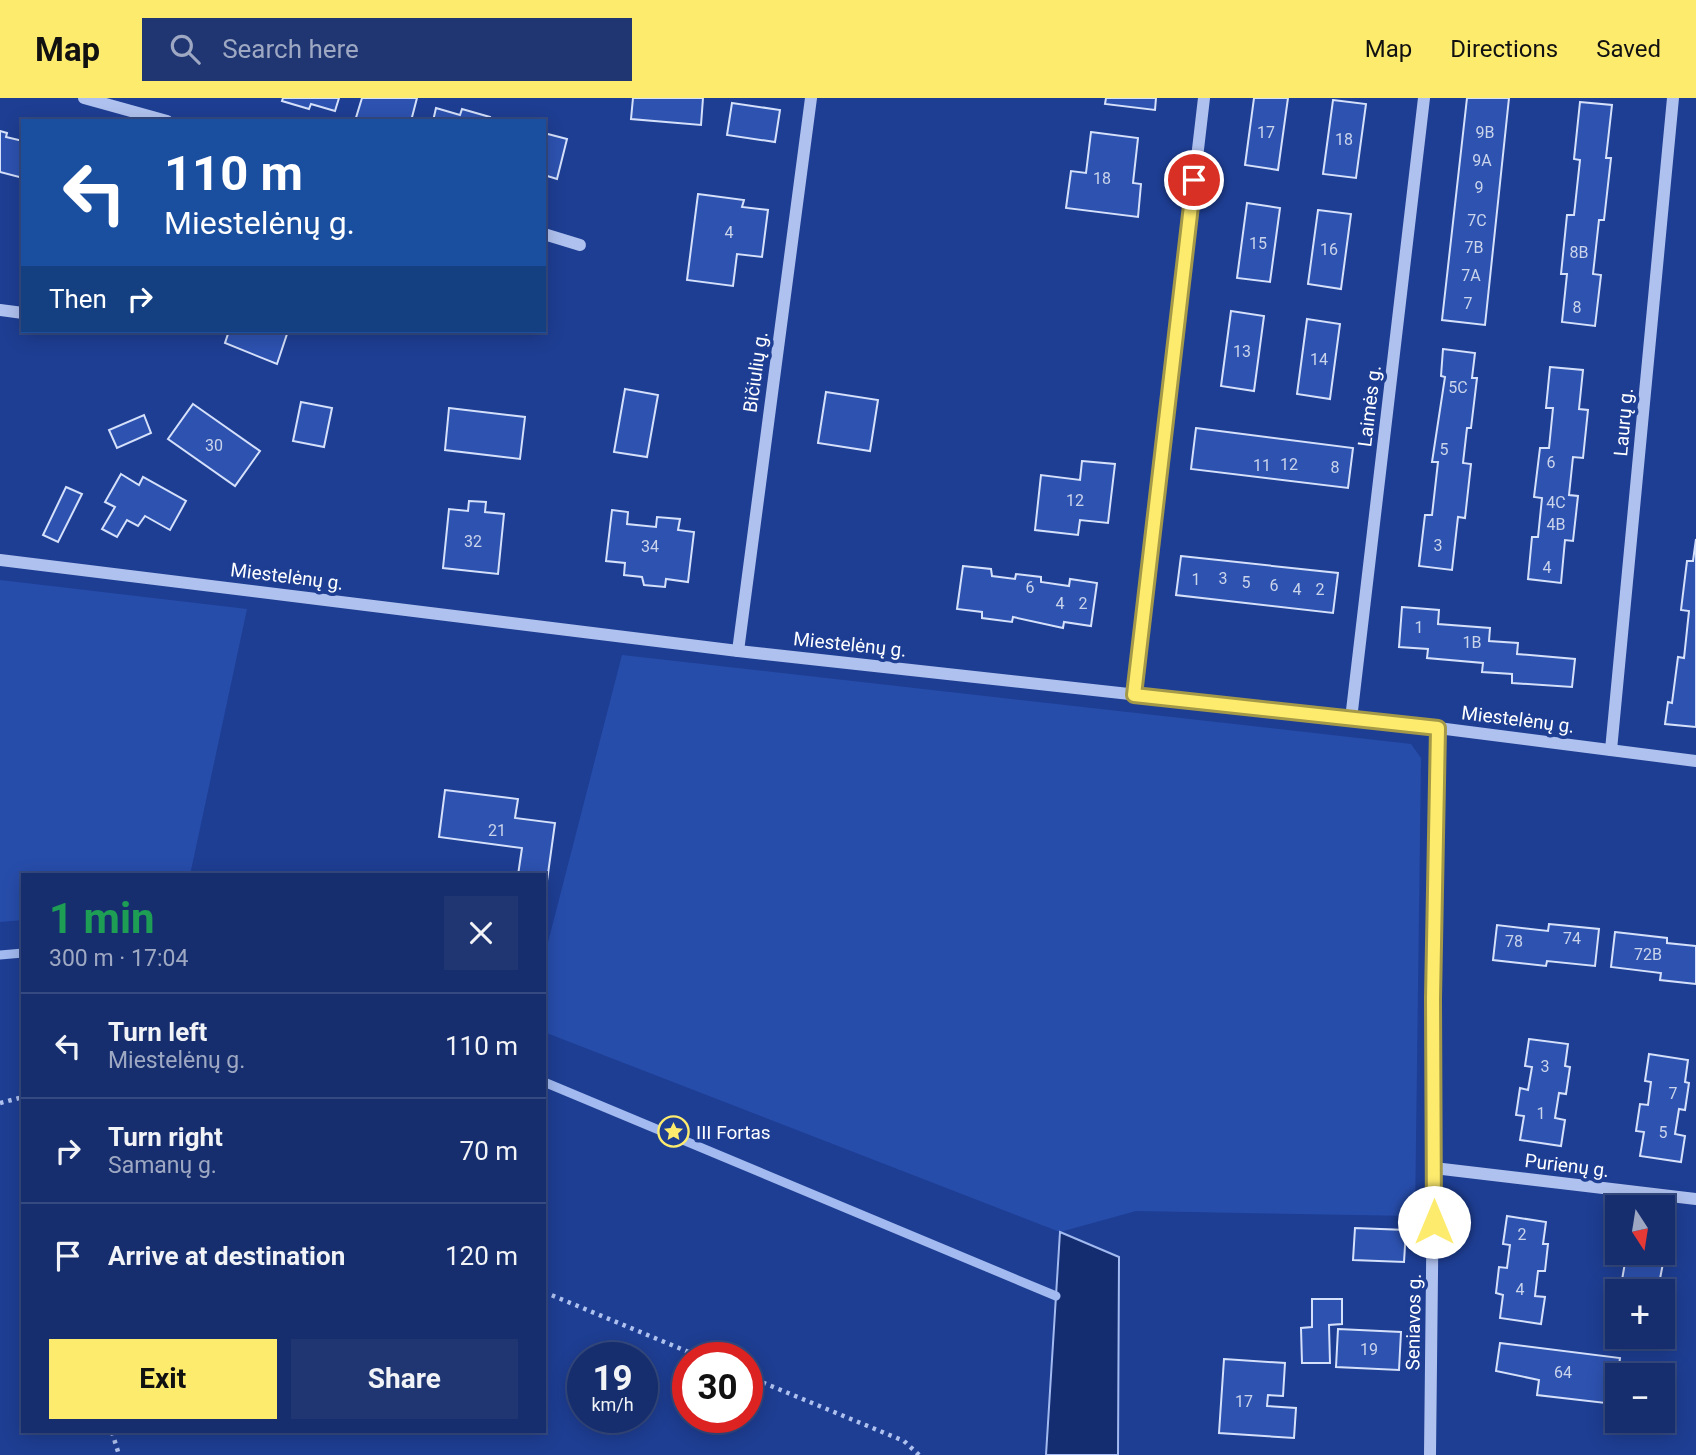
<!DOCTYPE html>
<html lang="en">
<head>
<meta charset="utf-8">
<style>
	:root { --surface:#162e6e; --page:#1f3673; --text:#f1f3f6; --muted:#9ea8c2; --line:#354a81; --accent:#fdeb6e }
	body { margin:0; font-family:Roboto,sans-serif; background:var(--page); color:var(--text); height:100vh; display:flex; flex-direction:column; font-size:26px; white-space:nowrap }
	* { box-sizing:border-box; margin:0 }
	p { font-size:23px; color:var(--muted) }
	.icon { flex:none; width:38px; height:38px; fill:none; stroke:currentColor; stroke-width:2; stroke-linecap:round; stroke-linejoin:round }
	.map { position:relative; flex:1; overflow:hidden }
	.side { position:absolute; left:21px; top:775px; width:525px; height:560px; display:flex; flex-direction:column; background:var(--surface); border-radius:0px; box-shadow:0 4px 18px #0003,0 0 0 2px var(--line) }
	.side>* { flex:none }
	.banner { position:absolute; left:21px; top:21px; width:525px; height:214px; border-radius:0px; box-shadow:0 4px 18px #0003,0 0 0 2px var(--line); background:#1a4fa0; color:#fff; overflow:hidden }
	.needle { width:46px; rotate:168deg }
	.tools { position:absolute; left:1605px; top:1097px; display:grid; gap:14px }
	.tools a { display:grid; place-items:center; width:70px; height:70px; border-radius:0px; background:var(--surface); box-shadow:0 4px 18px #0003,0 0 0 2px var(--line); font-size:35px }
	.speed { position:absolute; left:567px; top:1244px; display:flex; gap:14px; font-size:35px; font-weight:700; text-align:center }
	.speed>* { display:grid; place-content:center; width:91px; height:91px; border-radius:50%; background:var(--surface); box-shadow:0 4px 18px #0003,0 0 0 2px var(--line); line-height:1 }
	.speed small { font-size:18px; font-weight:400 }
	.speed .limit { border:10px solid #d22; background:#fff; color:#111 }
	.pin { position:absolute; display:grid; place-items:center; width:60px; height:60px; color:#fff; margin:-30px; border:4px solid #fff; border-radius:50%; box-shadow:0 2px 7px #0007 }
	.me { position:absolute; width:77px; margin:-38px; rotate:0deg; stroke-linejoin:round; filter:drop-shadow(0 0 5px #0008) }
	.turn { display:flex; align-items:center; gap:24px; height:147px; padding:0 28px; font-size:32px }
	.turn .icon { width:91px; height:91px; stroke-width:2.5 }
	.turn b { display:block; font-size:49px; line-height:60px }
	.then { display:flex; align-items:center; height:66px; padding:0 28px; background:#0003; gap:14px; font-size:26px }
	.round { display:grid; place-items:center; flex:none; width:74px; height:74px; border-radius:0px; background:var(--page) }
	.summary { display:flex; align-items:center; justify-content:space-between; height:119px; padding:0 28px }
	h1 { font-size:42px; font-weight:700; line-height:52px; color:#1e9e55 }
	.primary-button { display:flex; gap:14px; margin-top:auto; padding:14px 28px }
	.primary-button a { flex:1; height:80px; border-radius:0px; background:var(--accent); color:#111; font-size:28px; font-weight:700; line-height:80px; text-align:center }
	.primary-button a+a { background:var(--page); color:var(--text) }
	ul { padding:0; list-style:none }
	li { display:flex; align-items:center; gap:21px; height:105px; padding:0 28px; border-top:2px solid var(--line) }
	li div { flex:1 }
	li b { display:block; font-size:26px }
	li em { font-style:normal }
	header { display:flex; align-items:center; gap:42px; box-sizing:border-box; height:98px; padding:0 35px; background:var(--accent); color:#111 }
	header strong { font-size:33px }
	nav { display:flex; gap:38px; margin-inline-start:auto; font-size:24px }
	.search { width:490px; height:63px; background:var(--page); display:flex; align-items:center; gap:18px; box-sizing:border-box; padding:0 24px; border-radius:0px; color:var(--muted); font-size:26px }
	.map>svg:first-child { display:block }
	.green { fill:#274dab }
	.water { fill:#142d71; stroke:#a2baf0; stroke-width:2 }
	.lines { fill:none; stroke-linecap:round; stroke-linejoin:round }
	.stream { stroke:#a2baf0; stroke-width:9 }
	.building { fill:#2d52b0; stroke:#d5e0fa; stroke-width:2 }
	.path { stroke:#afc1ee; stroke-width:4.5; stroke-dasharray:3.5 5; stroke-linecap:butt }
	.minor { stroke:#afc1ee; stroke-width:12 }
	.route-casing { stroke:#a49948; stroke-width:18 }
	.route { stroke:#fdeb6e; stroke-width:12 }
	.labels { text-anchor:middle; stroke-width:7; stroke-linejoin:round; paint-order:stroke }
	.number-label { font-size:16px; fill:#cad4eb }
	.street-label { font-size:19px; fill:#fff; stroke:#1e3e93 }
	.poi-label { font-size:19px; fill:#fff; stroke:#1e3e93; text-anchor:start }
</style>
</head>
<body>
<header>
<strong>Map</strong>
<div class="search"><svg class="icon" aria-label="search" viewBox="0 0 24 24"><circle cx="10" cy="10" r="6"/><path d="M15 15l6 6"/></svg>Search here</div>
<nav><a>Map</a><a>Directions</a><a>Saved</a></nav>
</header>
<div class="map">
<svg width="1696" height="1357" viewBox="0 0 1696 1357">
	<rect width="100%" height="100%" fill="#1e3e93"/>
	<g class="green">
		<polygon points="0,482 247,511 190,777 23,777 23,822 0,824"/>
		<polygon points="622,557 1411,646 1421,660 1415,1118 1136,1113 1060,1134 544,934 544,860"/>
	</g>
	<polygon class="water" points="1060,1134 1119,1159 1118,1357 1046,1357"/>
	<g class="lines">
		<g class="stream">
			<polyline points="0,857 23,855"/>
			<polyline points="544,984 1056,1198"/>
		</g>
	</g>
	<g class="building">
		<polygon points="283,0 339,0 335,13 311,6 309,11 282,3"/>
		<polygon points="362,0 417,0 411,23 355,23"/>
		<polygon points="633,0 703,0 701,27 631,21"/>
		<polygon points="1106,0 1156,0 1155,12 1105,6"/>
		<polygon points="1254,0 1288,0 1278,72 1245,67"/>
		<polygon points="1467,0 1509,0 1485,227 1442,222"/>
		<polygon points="1333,2 1366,6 1356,80 1323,76"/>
		<polygon points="1580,4 1612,7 1606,60 1611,60 1604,122 1599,122 1593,176 1601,177 1595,228 1562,224 1567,176 1561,176 1567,117 1574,117 1580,62 1574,61"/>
		<polygon points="732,5 780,12 775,44 727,37"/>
		<polygon points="436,10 460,17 462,11 490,19 489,23 433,23"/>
		<polygon points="0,33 7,35 6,39 23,43 23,80 0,74"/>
		<polygon points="1091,34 1138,40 1133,85 1141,86 1138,119 1066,110 1071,73 1086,75"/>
		<polygon points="544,35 567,41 557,81 544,77"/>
		<polygon points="698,96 744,102 742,109 768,112 762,159 737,156 733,188 687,182"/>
		<polygon points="1247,105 1280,110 1270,184 1237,180"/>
		<polygon points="1318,112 1351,116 1341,191 1308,186"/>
		<polygon points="1231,213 1264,218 1254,293 1221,288"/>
		<polygon points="1307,221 1340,226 1330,301 1297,296"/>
		<polygon points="229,233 288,233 277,266 225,245"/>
		<polygon points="1443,251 1475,255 1472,280 1477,280 1471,330 1467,330 1463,365 1471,366 1465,420 1458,419 1452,472 1419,468 1425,417 1432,417 1438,364 1432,364 1445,279 1441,278"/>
		<polygon points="1550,269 1583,272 1579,311 1588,312 1583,360 1573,359 1569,397 1578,398 1573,443 1565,442 1561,485 1528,481 1532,439 1538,439 1542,400 1534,399 1540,350 1549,350 1553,310 1546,310"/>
		<polygon points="625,291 658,297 647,359 614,354"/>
		<polygon points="826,294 878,302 870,353 818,345"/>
		<polygon points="301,304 332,310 324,349 293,343"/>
		<polygon points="193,306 260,353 235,388 168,341"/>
		<polygon points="449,310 525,319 520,361 445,352"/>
		<polygon points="144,317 151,335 117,350 109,332"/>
		<polygon points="1196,330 1353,350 1348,390 1191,371"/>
		<polygon points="1082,363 1115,366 1108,425 1080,422 1078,437 1035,432 1041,377 1080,382"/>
		<polygon points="121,376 139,387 143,379 186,403 170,432 145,418 138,428 127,422 117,439 102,431 115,409 105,404"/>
		<polygon points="66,389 82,396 58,444 43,437"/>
		<polygon points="469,403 486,404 485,414 504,416 498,476 443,470 449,411 468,413"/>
		<polygon points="612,412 628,414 627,426 656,429 657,419 680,421 678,432 694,434 688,484 666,481 665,489 644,487 642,479 624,477 625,465 606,463"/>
		<polygon points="1696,441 1696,629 1665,626 1668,604 1672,605 1678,559 1684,560 1689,513 1681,512 1687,463 1693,463"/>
		<polygon points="1181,458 1338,475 1333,515 1176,497"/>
		<polygon points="963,468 991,471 992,478 1015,481 1016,476 1041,479 1041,484 1069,488 1070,481 1097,485 1091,528 1064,524 1063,530 1013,519 1012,524 982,520 982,514 957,511"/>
		<polygon points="1402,509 1439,512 1438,526 1490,530 1489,543 1518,545 1517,556 1575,561 1572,589 1512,585 1512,576 1482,574 1483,565 1427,560 1428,551 1399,549"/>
		<polygon points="445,692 518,701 515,720 555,725 547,783 544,777 518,777 522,750 439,739"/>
		<polygon points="1549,826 1599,831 1595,868 1547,863 1546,868 1493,862 1497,827 1548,833"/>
		<polygon points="1615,834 1667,840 1667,845 1696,848 1696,886 1660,882 1661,875 1611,869"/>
		<polygon points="1529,941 1568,946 1565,968 1570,969 1566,996 1559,995 1555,1020 1565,1022 1561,1048 1520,1042 1524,1018 1516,1017 1520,990 1528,992 1532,969 1525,968"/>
		<polygon points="1649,956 1688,962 1685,984 1689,985 1685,1012 1679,1011 1675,1036 1685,1038 1681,1064 1640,1058 1644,1034 1636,1033 1640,1006 1648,1007 1651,984 1645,983"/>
		<polygon points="1507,1118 1546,1124 1543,1146 1548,1146 1545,1173 1538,1173 1535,1198 1545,1199 1541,1226 1500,1220 1503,1197 1496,1195 1499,1169 1507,1170 1510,1147 1503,1146"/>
		<polygon points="1355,1130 1406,1132 1404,1164 1353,1162"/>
		<polygon points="1619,1155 1659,1155 1659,1159 1664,1160 1659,1186 1653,1186 1652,1194 1617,1194 1617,1209 1610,1207 1614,1181 1622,1182 1626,1159 1619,1158"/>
		<polygon points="1312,1201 1342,1201 1342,1226 1329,1227 1330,1265 1302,1265 1301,1230 1312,1229"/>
		<polygon points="1338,1231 1401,1234 1399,1272 1336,1269"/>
		<polygon points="1500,1245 1620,1260 1614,1306 1537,1297 1539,1282 1496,1273"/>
		<polygon points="1224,1261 1285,1265 1283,1298 1268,1297 1267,1308 1296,1310 1294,1340 1219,1335"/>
	</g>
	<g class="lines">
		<g class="path">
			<polyline points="0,1005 23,999"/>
			<polyline points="544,1194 703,1260"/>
			<polyline points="747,1278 904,1343 919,1357"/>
			<polyline points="112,1334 119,1357"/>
		</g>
		<g class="minor">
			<polyline points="84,0 167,23"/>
			<polyline points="544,136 580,147"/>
			<polyline points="0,212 23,215"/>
			<polyline points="0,462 738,553 1438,630 1696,663"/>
			<polyline points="738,553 811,0"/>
			<polyline points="1134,597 1204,0"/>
			<polyline points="1351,621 1424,0"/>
			<polyline points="1611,652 1673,0"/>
			<polyline points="1434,1070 1696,1101"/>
			<polyline points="1430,1357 1438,630"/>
		</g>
	</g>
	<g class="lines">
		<defs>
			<polyline id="route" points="1194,82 1134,597 1438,630 1433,900 1434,1124"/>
		</defs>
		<use href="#route" class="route-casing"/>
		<use href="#route" class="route"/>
	</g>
	<defs>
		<symbol id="sight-ring" viewBox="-11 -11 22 22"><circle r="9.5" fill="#1e3e93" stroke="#fdeb6e" stroke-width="1.5"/><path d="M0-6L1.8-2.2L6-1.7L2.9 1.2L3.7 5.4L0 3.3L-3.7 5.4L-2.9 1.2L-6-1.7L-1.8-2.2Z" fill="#fdeb6e"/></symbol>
	</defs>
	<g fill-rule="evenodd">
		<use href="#sight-ring" x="656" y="1016" width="35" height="35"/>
	</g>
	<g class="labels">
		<g class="number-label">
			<text x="1266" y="40">17</text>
			<text x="1485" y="40">9B</text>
			<text x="1344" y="47">18</text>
			<text x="1482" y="68">9A</text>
			<text x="1102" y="86">18</text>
			<text x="1479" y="95">9</text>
			<text x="1477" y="128">7C</text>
			<text x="729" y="140">4</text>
			<text x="1258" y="151">15</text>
			<text x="1474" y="155">7B</text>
			<text x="1329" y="157">16</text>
			<text x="1579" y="160">8B</text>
			<text x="1471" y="183">7A</text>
			<text x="1468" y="211">7</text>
			<text x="1577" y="215">8</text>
			<text x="1242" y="259">13</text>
			<text x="1319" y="267">14</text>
			<text x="1458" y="295">5C</text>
			<text x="214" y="353">30</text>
			<text x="1444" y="357">5</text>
			<text x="1551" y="370">6</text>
			<text x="1289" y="372">12</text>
			<text x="1262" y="373">11</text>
			<text x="1335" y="375">8</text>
			<text x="1075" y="408">12</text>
			<text x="1556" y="410">4C</text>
			<text x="1556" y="432">4B</text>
			<text x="473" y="449">32</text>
			<text x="1438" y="453">3</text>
			<text x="650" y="454">34</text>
			<text x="1547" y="475">4</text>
			<text x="1223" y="486">3</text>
			<text x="1196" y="487">1</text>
			<text x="1246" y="490">5</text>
			<text x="1274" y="493">6</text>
			<text x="1030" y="495">6</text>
			<text x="1297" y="497">4</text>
			<text x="1320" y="497">2</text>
			<text x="1060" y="511">4</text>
			<text x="1083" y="511">2</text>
			<text x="1419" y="535">1</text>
			<text x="1472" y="550">1B</text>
			<text x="497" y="738">21</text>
			<text x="1572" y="846">74</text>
			<text x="1514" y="849">78</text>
			<text x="1648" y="862">72B</text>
			<text x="1545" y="974">3</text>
			<text x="1673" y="1001">7</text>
			<text x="1541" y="1021">1</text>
			<text x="1663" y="1040">5</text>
			<text x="1522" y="1142">2</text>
			<text x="1520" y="1197">4</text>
			<text x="1369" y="1257">19</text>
			<text x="1563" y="1280">64</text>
			<text x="1244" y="1309">17</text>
		</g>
		<g class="street-label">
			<text transform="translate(755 274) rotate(-82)" y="7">Bičiulių g.</text>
			<text transform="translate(1369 308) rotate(-83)" y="7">Laimės g.</text>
			<text transform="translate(1623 324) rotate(-85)" y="7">Laurų g.</text>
			<text transform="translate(287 478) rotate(7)" y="7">Miestelėnų g.</text>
			<text transform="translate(850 546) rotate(6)" y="7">Miestelėnų g.</text>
			<text transform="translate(1518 621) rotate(7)" y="7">Miestelėnų g.</text>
			<text transform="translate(1567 1067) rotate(7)" y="7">Purienų g.</text>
			<text transform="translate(1413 1224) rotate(-89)" y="7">Seniavos g.</text>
		</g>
		<g class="poi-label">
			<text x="696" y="1041">III Fortas</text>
		</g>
	</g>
</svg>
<div class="tools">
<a><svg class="needle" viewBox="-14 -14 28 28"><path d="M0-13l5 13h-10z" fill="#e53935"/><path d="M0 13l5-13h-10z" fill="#9ea8c2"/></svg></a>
<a>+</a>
<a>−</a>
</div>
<div class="speed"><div>19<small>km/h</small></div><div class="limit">30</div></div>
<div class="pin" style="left:1194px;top:82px;background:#d93025"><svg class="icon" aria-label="arrive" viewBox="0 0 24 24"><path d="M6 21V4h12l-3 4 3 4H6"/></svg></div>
<svg class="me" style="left:1434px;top:1124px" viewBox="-20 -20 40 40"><circle r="19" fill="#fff"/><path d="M0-13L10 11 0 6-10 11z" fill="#fdeb6e"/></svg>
<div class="banner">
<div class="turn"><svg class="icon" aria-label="left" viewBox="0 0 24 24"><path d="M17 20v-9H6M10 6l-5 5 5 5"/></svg><div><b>110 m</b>Miestelėnų g.</div></div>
<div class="then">Then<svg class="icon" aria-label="right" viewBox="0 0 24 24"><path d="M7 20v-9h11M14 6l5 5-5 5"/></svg></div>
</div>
<section class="side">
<div class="summary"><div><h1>1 min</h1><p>300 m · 17:04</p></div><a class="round"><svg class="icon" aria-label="close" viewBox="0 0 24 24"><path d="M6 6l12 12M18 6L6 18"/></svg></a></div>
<ul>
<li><svg class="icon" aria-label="left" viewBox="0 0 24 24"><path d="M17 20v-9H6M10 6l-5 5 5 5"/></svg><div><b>Turn left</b><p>Miestelėnų g.</p></div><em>110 m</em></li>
<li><svg class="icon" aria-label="right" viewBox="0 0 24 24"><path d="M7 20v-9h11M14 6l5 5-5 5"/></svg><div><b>Turn right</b><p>Samanų g.</p></div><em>70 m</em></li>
<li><svg class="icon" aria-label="arrive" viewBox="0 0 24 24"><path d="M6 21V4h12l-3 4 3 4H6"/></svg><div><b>Arrive at destination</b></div><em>120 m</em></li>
</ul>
<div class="primary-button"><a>Exit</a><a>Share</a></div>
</section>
</div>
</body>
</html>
